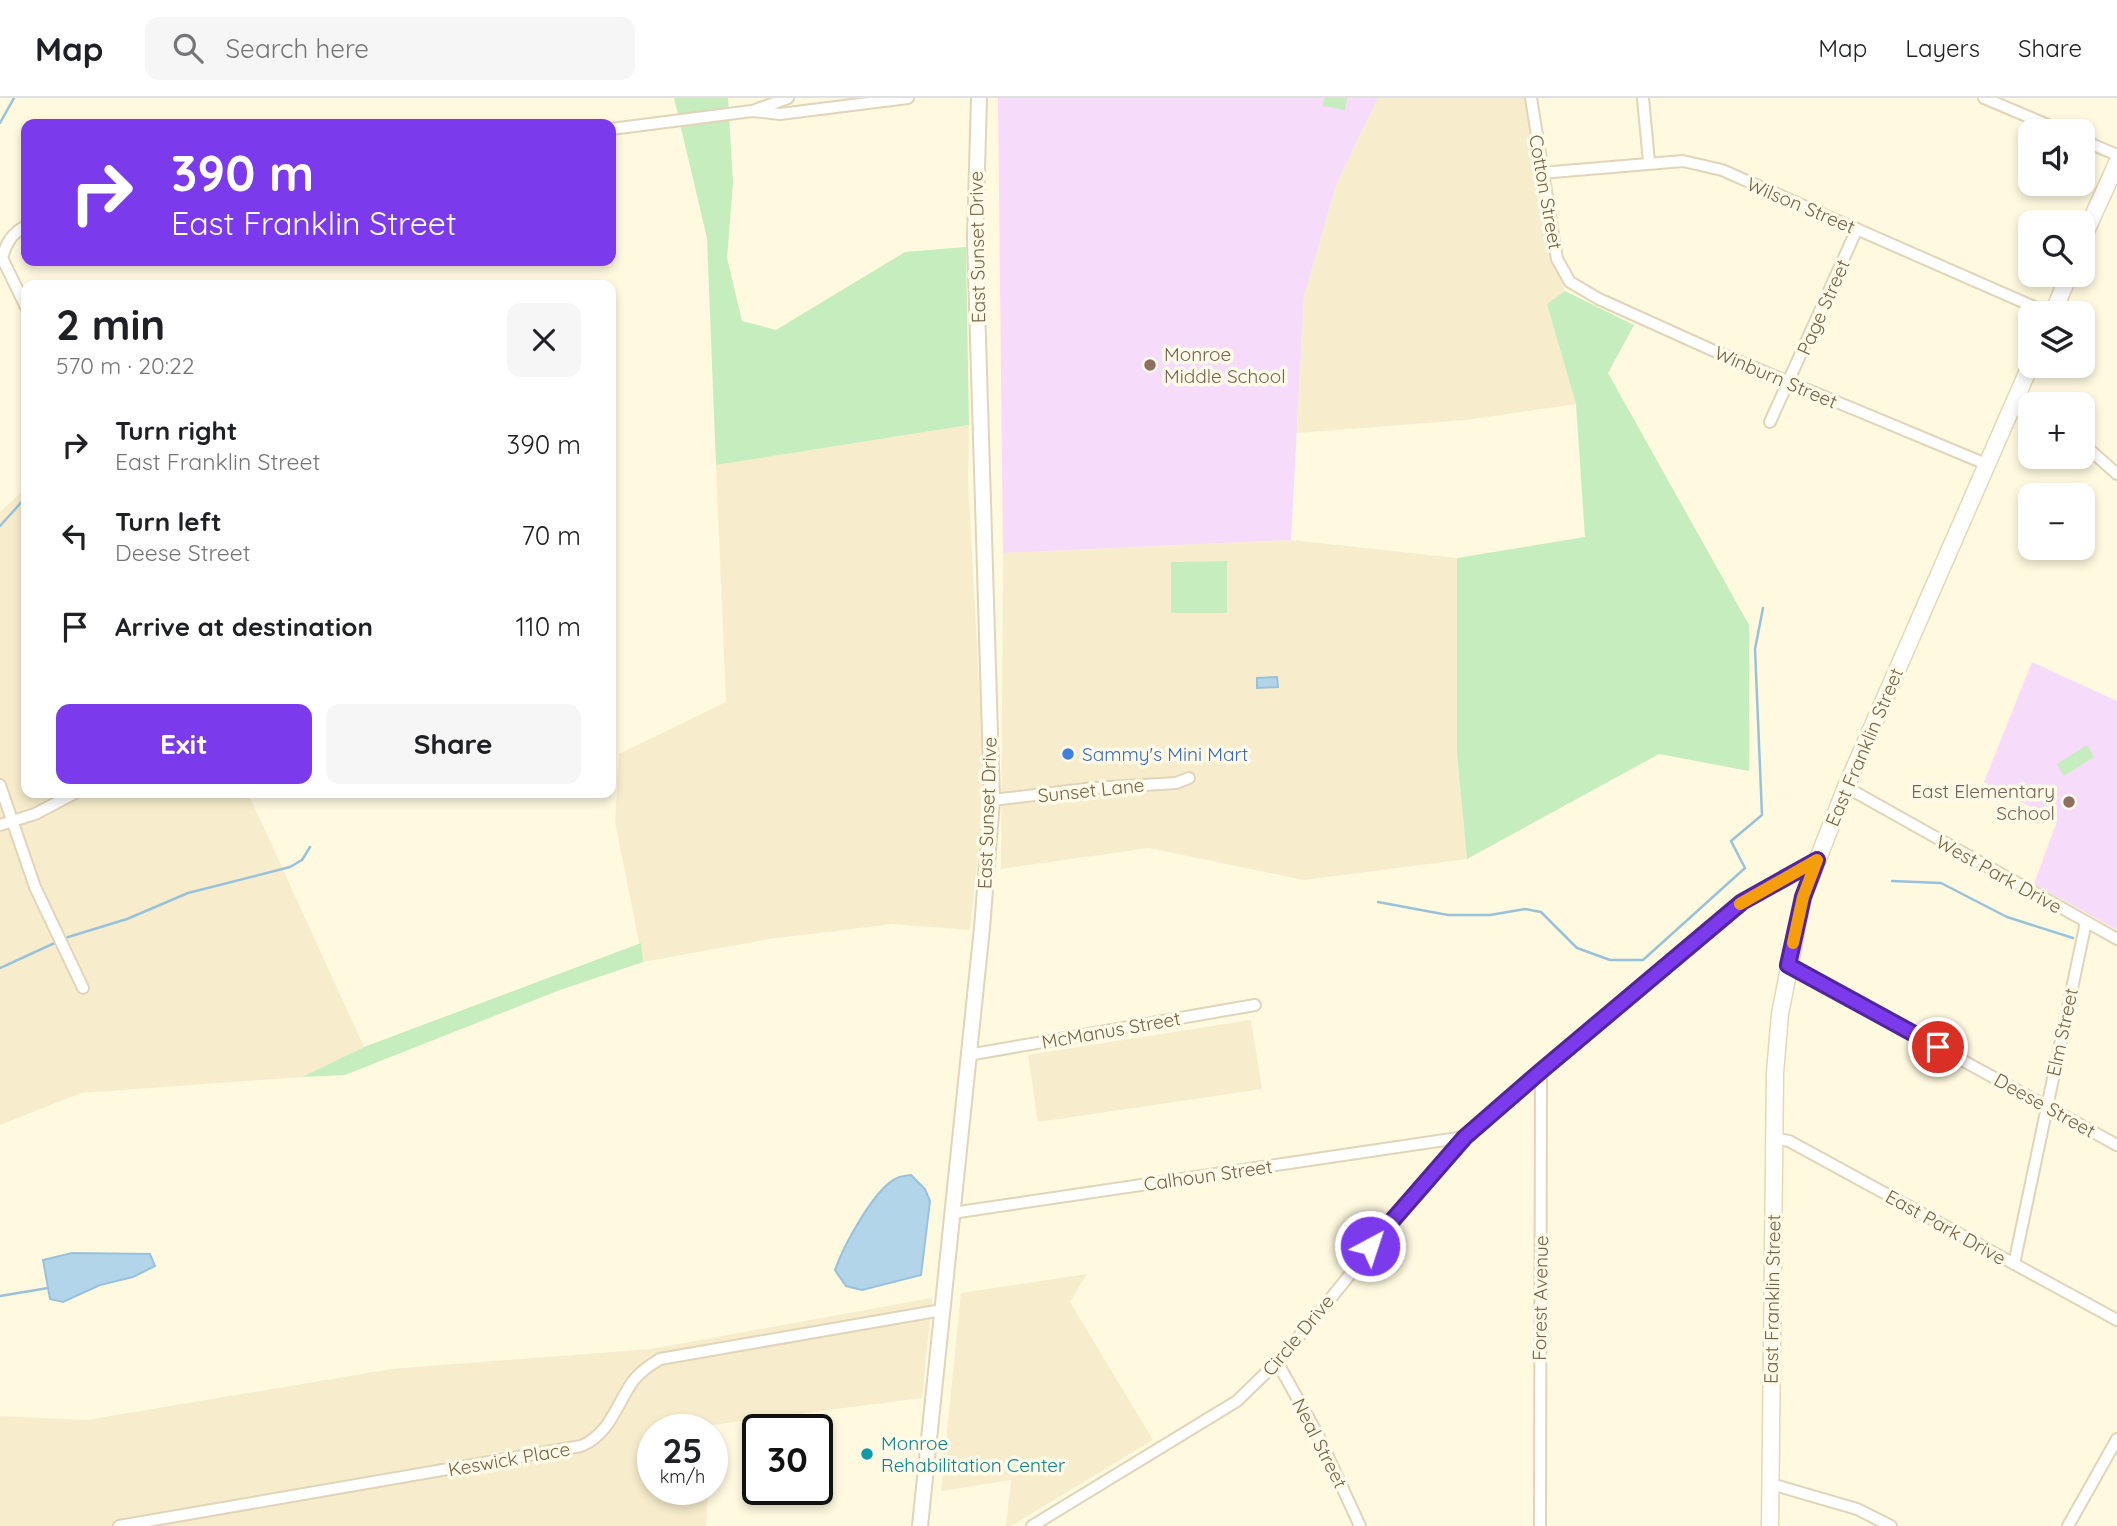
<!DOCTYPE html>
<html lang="en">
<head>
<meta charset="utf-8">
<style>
	:root { --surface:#fff; --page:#f6f6f6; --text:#202124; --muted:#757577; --line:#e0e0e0; --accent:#7c3aed }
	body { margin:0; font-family:Quicksand,sans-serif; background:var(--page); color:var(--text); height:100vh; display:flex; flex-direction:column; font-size:26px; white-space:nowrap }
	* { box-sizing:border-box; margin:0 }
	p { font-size:23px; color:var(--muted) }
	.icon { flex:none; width:38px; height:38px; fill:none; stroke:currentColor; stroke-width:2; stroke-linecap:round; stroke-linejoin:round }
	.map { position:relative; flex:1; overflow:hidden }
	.details { position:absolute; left:21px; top:182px; width:595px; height:518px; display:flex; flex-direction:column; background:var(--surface); border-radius:14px; box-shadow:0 4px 10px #0003 }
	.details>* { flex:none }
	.hud { position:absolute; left:21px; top:21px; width:595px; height:147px; border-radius:14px; box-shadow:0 4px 10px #0003; background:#7c3aed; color:#fff; overflow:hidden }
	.fabs { position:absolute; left:2018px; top:21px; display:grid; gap:14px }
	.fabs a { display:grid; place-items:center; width:77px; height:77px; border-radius:14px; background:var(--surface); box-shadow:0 4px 10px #0003; font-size:35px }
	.speed { position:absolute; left:637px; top:1316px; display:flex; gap:14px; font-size:35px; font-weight:700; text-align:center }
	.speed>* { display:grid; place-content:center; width:91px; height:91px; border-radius:50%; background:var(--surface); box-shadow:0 4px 10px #0003; line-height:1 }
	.speed small { font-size:18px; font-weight:400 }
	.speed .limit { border:4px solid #111; border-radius:10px; background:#fff; color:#111 }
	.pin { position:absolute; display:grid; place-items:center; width:60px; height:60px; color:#fff; margin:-30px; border:4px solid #fff; border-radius:50%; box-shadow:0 2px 7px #0007 }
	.me { position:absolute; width:77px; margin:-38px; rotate:40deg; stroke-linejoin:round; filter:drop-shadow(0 0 5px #0008) }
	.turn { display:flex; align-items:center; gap:24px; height:147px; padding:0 35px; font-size:32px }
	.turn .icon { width:91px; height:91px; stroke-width:2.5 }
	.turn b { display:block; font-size:49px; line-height:60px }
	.round { display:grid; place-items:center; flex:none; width:74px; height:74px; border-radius:14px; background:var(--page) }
	.summary { display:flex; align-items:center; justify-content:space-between; height:119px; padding:0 35px }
	h1 { font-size:42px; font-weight:700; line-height:52px }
	.cta { display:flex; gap:14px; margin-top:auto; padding:14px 35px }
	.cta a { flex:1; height:80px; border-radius:14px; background:var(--accent); color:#fff; font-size:28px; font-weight:700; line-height:80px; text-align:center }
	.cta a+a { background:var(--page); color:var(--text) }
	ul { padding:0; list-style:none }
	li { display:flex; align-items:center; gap:21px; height:91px; padding:0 35px }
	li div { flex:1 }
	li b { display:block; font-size:26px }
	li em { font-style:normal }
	header { display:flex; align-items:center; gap:42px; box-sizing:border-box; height:98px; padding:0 35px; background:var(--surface); border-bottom:2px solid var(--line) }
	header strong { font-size:33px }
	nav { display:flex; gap:38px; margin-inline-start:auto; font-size:24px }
	.search { width:490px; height:63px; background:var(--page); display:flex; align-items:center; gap:18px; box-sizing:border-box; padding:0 24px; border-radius:14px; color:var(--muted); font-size:26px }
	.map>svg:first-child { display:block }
	.residential { fill:#f7edcd }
	.education { fill:#f6dcfa }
	.green { fill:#c6edbd }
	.water { fill:#b2d5e9; stroke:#98c2dc; stroke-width:2 }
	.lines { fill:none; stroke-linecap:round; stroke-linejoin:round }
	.stream { stroke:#98c2dc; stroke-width:2.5 }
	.minor-casing { stroke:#e1d4b8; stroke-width:14 }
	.tertiary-casing { stroke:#e1d4b8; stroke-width:18 }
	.secondary-casing { stroke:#e6d7b5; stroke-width:19 }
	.minor { stroke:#fff; stroke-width:10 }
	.tertiary { stroke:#fff; stroke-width:14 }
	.secondary { stroke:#fff; stroke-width:16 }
	.route-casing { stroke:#51269a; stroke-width:18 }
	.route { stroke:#7c3aed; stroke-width:12 }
	.slow { stroke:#f59e0b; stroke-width:12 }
	.education-dot { fill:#8d6e63; stroke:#fffbe8; stroke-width:2.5 }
	.shop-dot { fill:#3f7fe0; stroke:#fffbe8; stroke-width:2.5 }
	.culture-dot { fill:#0f9aa8; stroke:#fffbe8; stroke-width:2.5 }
	.labels { text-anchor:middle; stroke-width:7; stroke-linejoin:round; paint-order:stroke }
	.street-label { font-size:19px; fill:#776245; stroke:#fffbe8 }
	.education-label { font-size:19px; fill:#785e54; stroke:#fffbe8; text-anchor:start }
	.shop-label { font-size:19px; fill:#366cbe; stroke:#fffbe8; text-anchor:start }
	.culture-label { font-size:19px; fill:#0d838f; stroke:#fffbe8; text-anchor:start }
</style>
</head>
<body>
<header>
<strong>Map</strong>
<div class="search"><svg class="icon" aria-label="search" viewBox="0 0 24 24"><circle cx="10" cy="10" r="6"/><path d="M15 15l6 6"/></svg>Search here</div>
<nav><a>Map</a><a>Layers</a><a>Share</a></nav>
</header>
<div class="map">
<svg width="2117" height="1428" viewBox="0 0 2117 1428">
	<rect width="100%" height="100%" fill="#fef9df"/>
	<g class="residential">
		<polygon points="1378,0 1525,0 1537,96 1565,193 1548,206 1576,306 1465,322 1297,335 1304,199 1336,87"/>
		<polygon points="969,327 968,382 983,660 980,739 970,832 892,826 769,841 643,864 615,724 619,656 726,604 716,367"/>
		<polygon points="26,390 26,695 248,695 364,949 302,979 81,995 0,1027 0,414"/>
		<polygon points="1291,442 1457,460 1457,656 1467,761 1304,782 1149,750 1001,771 1003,455"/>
		<polygon points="1251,922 1262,991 1038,1024 1028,957"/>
		<polygon points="1087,1176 1070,1204 1153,1342 1011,1428 1006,1428 1011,1382 941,1393 961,1195"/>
		<polygon points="932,1200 922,1300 712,1327 712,1332 653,1332 653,1391 708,1391 706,1428 0,1428 0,1318 86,1322 391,1271 651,1251"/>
	</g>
	<g class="education">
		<polygon points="998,0 1378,0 1336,87 1304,199 1291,442 1003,455"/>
		<polygon points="2032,564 2117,603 2117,832 2034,786 2057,723 1984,684"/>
	</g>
	<g class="green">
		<polygon points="674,0 728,0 733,85 727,160 742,223 776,232 905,154 966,149 969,327 716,367 707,140"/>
		<polygon points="1324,0 1347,0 1345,12 1323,8"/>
		<polygon points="1565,193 1634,227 1608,275 1749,527 1749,673 1659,656 1467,761 1457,656 1457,460 1585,439 1576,306 1547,206"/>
		<polygon points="1227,463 1227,515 1171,515 1171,464"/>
		<polygon points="2087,647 2094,659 2064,678 2057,666"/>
		<polygon points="641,845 643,864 560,892 345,977 302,979 364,949"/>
	</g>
	<g class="water">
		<polygon points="1277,579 1278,589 1257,590 1257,580"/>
		<path d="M911 1077 925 1091 930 1103 921 1177 862 1192 846 1188 835 1172C843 1149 873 1093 895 1081 900 1078 905 1078 911 1077Z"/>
		<polygon points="72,1155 150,1156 155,1168 133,1179 100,1187 63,1204 50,1201 43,1162"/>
	</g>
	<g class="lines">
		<g class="stream">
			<polyline points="0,25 14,0"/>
			<polyline points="0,428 26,399"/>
			<polyline points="1892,783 1941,785 2007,819 2073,840"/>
			<polyline points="1378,804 1448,817 1490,817 1525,811 1541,814 1577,850 1610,862 1643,862 1745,770 1731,743 1762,717 1755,551 1763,510"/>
			<polyline points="65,840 127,821 188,795 290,769 302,762 310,749"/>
			<polyline points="0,870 59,843"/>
			<polyline points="0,1198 48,1190"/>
		</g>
		<defs>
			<g id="minor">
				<polyline points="1531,0 1557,161 1570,184 1599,201 1712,252 1986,366"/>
				<polyline points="1643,0 1649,64"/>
				<polyline points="1984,0 2062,33"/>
				<polyline points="755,12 788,0"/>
				<polyline points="611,31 752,13 780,16 908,0"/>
				<polyline points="2082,42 2117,57"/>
				<polyline points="1541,75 1683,63 1722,72 2048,215"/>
				<path d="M26 128C12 135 6 145 2 160L26 209"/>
				<polyline points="2012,309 2030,318"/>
				<polyline points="1770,324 1857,131"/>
				<polyline points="2082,345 2117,376"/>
				<polyline points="0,687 35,789 83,890"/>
				<polyline points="1846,689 2117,841"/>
				<polyline points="992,702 1094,690 1176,685 1189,680"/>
				<polyline points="0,727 35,716 75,695"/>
				<polyline points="1788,867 2117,1047"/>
				<polyline points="968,957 1255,907"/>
				<polyline points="1774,1040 1789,1043 2117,1222"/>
				<polyline points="952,1115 1465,1039"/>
				<polyline points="2014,1166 2086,824"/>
				<polyline points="1277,1264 1318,1337 1360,1428"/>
				<polyline points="1771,1386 1857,1411 1891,1428"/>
				<path d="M119 1428 581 1348C610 1336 616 1307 633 1283 640 1274 650 1267 660 1261L942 1212"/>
				<polyline points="1032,1428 1237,1303 1277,1264 1323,1210 1437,1068 1465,1039 1742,804 1817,762"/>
				<polyline points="1540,1428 1541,973"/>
				<polyline points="2068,1428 2117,1341"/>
			</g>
			<polyline id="tertiary" points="920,1428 982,830 992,702 975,141 979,0"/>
			<g id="secondary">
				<polyline points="2082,142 2117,65"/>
				<polyline points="2053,215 2069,177"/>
				<polyline points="1770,1428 1775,975 1780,916 1803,799 1846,689 2030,268"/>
			</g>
		</defs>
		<use href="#minor" class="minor-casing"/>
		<use href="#tertiary" class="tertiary-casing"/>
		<use href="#secondary" class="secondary-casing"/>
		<use href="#minor" class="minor"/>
		<use href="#tertiary" class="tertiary"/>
		<use href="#secondary" class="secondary"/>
	</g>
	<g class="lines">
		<defs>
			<polyline id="route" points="1370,1148 1465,1039 1541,973 1742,804 1817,762 1803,799 1788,867 1938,949"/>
		</defs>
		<use href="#route" class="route-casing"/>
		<use href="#route" class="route"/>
		<polyline class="slow" points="1740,806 1817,762 1803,799 1793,845"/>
	</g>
	<g class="education-dot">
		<circle cx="1150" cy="267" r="7"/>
		<circle cx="2069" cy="704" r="7"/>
	</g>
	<circle class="shop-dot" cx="1068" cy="656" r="7"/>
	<circle class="culture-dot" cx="867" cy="1356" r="7"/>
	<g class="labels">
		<g class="street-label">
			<text transform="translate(1546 94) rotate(80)" y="7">Cotton Street</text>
			<text transform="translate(1801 107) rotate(23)" y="7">Wilson Street</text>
			<text transform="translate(977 149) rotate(-91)" y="7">East Sunset Drive</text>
			<text transform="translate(1823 209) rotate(-66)" y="7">Page Street</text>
			<text transform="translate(1776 279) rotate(23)" y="7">Winburn Street</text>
			<text transform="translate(1864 649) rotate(-67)" y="7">East Franklin Street</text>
			<text transform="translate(1091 692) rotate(-6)" y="7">Sunset Lane</text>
			<text transform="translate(987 715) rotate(-88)" y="7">East Sunset Drive</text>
			<text transform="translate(1999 776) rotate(29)" y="7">West Park Drive</text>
			<text transform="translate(1111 932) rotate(-10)" y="7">McManus Street</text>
			<text transform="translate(2062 934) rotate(-78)" y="7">Elm Street</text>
			<text transform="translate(2045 1007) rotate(29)" y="7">Deese Street</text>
			<text transform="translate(1208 1077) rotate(-8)" y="7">Calhoun Street</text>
			<text transform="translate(1946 1129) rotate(29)" y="7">East Park Drive</text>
			<text transform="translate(1540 1200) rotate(-89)" y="7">Forest Avenue</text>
			<text transform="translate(1772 1201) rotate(-89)" y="7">East Franklin Street</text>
			<text transform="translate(1298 1237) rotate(-50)" y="7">Circle Drive</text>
			<text transform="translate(1320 1345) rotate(63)" y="7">Neal Street</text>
			<text transform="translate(509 1361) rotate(-10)" y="7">Keswick Place</text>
		</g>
		<g class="education-label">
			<text x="1164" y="263">Monroe<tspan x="1164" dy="22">Middle School</tspan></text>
			<text x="2055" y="700" text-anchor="end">East Elementary<tspan x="2055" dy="22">School</tspan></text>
		</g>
		<g class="shop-label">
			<text x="1082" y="663">Sammy's Mini Mart</text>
		</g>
		<g class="culture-label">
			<text x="881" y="1352">Monroe<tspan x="881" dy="22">Rehabilitation Center</tspan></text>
		</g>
	</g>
</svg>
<div class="fabs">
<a><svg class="icon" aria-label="sound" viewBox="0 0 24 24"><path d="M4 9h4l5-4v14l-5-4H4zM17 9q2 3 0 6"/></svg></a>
<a><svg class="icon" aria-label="search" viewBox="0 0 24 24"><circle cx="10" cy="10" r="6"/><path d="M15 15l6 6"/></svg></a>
<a><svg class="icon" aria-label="layers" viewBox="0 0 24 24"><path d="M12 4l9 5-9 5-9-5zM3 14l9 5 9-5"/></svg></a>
<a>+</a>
<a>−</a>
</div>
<div class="speed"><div>25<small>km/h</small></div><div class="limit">30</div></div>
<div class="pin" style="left:1938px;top:949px;background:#d93025"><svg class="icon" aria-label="arrive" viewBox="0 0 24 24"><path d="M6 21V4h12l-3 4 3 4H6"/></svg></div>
<svg class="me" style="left:1370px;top:1148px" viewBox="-20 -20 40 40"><circle r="17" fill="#7c3aed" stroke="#fff" stroke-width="3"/><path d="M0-11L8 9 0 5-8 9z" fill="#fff"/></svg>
<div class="hud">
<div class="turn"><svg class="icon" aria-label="right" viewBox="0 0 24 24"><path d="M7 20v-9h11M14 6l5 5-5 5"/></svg><div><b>390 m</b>East Franklin Street</div></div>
</div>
<section class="details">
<div class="summary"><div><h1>2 min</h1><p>570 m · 20:22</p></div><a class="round"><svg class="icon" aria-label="close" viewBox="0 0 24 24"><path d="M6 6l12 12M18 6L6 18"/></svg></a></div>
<ul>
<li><svg class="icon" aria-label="right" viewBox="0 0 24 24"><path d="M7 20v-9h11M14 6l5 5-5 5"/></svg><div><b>Turn right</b><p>East Franklin Street</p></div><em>390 m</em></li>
<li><svg class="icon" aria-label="left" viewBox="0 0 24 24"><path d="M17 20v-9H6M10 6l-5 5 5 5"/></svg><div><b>Turn left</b><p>Deese Street</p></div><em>70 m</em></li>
<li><svg class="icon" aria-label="arrive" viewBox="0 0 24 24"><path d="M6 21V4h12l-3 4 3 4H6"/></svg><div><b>Arrive at destination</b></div><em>110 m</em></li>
</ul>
<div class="cta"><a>Exit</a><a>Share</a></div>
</section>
</div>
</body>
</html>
